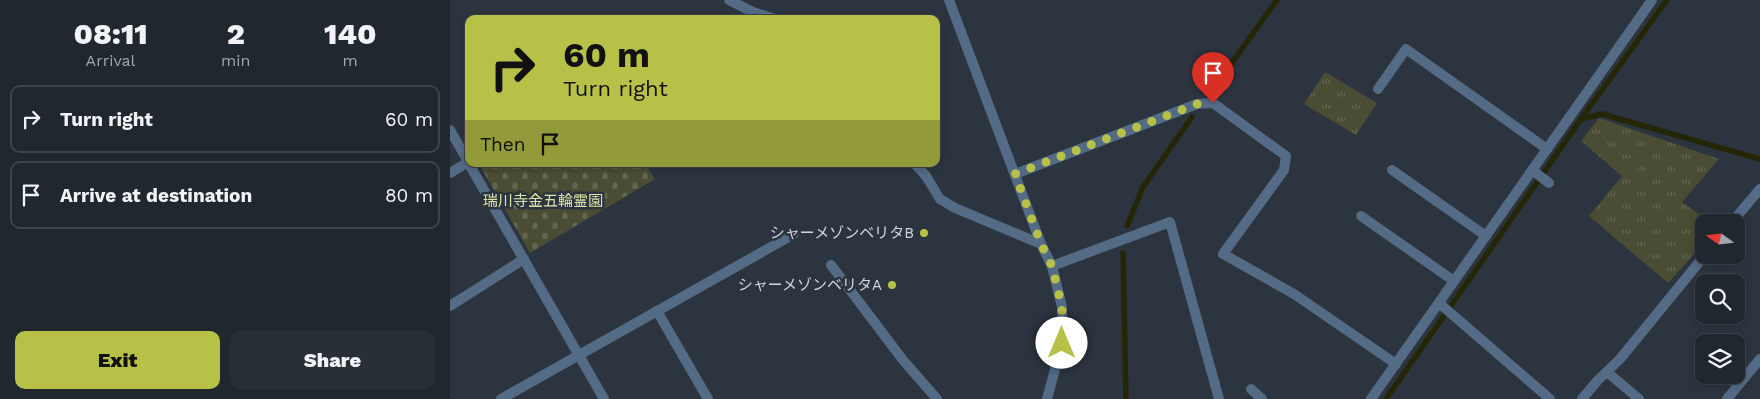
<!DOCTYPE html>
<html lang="en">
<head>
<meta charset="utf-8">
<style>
	:root { --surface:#21272f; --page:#292f37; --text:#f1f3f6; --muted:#a2a5aa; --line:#3e444b; --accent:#b7c148 }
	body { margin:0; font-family:"Work Sans","Noto Sans JP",sans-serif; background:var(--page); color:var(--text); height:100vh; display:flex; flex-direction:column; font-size:19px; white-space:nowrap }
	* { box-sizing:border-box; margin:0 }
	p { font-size:16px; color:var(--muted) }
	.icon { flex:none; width:28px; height:28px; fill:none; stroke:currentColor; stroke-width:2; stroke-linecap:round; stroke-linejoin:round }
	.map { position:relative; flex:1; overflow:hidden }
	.sheet { display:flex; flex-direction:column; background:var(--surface); width:450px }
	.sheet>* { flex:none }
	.top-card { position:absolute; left:15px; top:15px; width:475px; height:152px; border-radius:10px; box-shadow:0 2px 8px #0003,0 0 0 1px var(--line); background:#b7c148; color:#111; overflow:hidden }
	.needle { width:32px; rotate:285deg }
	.tools { position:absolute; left:1245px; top:214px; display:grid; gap:10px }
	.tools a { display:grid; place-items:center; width:50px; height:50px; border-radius:10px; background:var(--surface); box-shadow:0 2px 8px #0003,0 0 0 1px var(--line); font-size:25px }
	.pin { position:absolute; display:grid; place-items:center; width:42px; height:42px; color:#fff; margin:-51px -21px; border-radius:50% 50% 50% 0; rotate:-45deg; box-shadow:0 0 5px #0007 }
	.pin .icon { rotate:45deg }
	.me { position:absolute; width:55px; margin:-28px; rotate:0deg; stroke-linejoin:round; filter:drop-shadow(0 0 4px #0008) }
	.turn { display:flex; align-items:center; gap:18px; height:105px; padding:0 15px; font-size:22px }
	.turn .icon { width:65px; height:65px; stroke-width:2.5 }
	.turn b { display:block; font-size:35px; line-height:42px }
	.then { display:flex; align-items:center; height:48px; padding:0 15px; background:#0003; gap:10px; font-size:19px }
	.eta { display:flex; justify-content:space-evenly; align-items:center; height:85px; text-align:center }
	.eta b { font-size:30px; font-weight:800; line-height:35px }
	.action { display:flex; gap:10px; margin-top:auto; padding:10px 15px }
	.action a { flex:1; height:58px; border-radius:10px; background:var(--accent); color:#111; font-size:20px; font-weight:800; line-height:58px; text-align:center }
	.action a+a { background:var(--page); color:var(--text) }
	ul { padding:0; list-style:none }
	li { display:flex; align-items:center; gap:15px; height:68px; margin:0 10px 8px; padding:0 5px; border:2px solid var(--line); border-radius:10px }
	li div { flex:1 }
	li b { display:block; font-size:19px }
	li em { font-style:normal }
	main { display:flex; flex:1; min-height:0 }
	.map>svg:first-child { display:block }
	.grass { fill:url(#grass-tufts) }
	.cemetery { fill:url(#cemetery-stones) }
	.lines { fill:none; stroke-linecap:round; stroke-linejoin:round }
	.stream { stroke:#242705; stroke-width:5.5 }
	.service { stroke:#546b86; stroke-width:10 }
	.minor { stroke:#546b86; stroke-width:10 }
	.route { stroke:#b7c148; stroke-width:9; stroke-dasharray:0 16.2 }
	.poi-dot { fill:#b7c148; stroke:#2c343f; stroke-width:2 }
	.labels { text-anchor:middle; stroke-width:5; stroke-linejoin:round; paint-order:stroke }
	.park-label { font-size:15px; fill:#dce4a5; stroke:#2c343f }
	.poi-label { font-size:15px; fill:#d1d6dd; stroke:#2c343f; text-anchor:end }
</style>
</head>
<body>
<main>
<section class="sheet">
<div class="eta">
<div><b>08:11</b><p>Arrival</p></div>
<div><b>2</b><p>min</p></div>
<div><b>140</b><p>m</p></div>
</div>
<ul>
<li><svg class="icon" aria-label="right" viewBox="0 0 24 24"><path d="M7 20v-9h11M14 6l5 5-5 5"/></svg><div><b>Turn right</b></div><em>60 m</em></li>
<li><svg class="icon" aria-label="arrive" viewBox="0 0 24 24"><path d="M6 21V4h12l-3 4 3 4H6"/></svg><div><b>Arrive at destination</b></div><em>80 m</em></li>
</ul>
<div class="action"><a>Exit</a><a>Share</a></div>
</section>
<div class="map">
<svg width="1310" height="399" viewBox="0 0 1310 399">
	<defs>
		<pattern id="grass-tufts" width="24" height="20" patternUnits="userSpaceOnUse" patternTransform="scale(1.25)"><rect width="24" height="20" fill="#4a4d34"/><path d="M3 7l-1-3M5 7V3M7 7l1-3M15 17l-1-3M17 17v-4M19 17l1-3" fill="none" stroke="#636651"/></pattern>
		<pattern id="cemetery-stones" width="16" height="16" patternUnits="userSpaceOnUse" patternTransform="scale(1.25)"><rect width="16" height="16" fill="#4a4d34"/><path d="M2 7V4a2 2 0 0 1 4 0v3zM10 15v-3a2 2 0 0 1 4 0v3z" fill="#636651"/></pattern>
	</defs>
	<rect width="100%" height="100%" fill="#2c343f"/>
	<g class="grass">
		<polygon points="875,72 927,103 906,135 854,104"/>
		<polygon points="1149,118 1269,159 1232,202 1259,222 1254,222 1254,243 1218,283 1139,216 1172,176 1131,141"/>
	</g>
	<polygon class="cemetery" points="29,164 195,164 205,179 80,253"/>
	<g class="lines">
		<g class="stream">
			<polyline points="766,85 827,0"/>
			<polyline points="1131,119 1217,0"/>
			<polyline points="677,226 693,187 742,117"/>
			<polyline points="673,253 676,399"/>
			<polyline points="936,399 1131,119 1152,114 1310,159"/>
		</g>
		<polyline class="service" points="1082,170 1099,183"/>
		<g class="minor">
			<polyline points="279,0 303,12 325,19"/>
			<polyline points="499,0 591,244"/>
			<polyline points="928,89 956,49 1097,149"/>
			<polyline points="0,130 19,163"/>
			<polyline points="19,164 154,399"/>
			<polyline points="465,164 476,176 490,199 505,208 591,244 602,266 612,307 612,343 597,399"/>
			<polyline points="942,170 1036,236"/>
			<polyline points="0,173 18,162"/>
			<polyline points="565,174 747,104 763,103 836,156 834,170 773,254 844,294 946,364"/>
			<polyline points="911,216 1004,281"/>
			<polyline points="1282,222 1310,189"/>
			<polyline points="381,265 453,360 487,399"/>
			<polyline points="602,266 720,222 769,399"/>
			<polyline points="989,303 1100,399"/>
			<polyline points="0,306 74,259"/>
			<polyline points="207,311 258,399"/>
			<polyline points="1157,372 1189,399"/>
			<polyline points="801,389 812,399"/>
			<polyline points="51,399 344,234"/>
			<polyline points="921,399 1202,0"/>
			<polyline points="1132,399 1148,380 1170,359 1255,255"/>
			<polyline points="1277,399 1310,359"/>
		</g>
	</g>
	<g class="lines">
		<polyline class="route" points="612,343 612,307 602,266 591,244 565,174 747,104 763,103"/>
	</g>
	<g class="poi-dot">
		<circle cx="474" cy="233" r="5"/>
		<circle cx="442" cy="285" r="5"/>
	</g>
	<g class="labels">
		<g class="park-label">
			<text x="93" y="206">瑞川寺金五輪霊園</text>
		</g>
		<g class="poi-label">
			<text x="464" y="238">シャーメゾンベリタB</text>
			<text x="432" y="290">シャーメゾンベリタA</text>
		</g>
	</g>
</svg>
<div class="tools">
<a><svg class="needle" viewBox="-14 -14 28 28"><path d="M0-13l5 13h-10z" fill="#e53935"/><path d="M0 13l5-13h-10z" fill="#a2a5aa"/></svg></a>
<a><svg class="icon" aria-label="search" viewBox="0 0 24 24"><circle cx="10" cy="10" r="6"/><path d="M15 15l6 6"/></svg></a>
<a><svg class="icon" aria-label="layers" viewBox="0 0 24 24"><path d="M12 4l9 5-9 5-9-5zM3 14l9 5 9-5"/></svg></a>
</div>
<div class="pin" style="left:763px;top:103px;background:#d93025"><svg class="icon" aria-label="arrive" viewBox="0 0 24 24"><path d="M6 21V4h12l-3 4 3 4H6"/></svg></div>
<svg class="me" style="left:612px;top:343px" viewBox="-20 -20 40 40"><circle r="19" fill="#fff"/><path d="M0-13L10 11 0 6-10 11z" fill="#b7c148"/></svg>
<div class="top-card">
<div class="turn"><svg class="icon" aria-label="right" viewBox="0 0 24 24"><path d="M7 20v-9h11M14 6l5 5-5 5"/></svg><div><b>60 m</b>Turn right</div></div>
<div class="then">Then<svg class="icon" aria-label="arrive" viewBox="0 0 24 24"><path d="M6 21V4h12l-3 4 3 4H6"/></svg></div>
</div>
</div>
</main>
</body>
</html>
